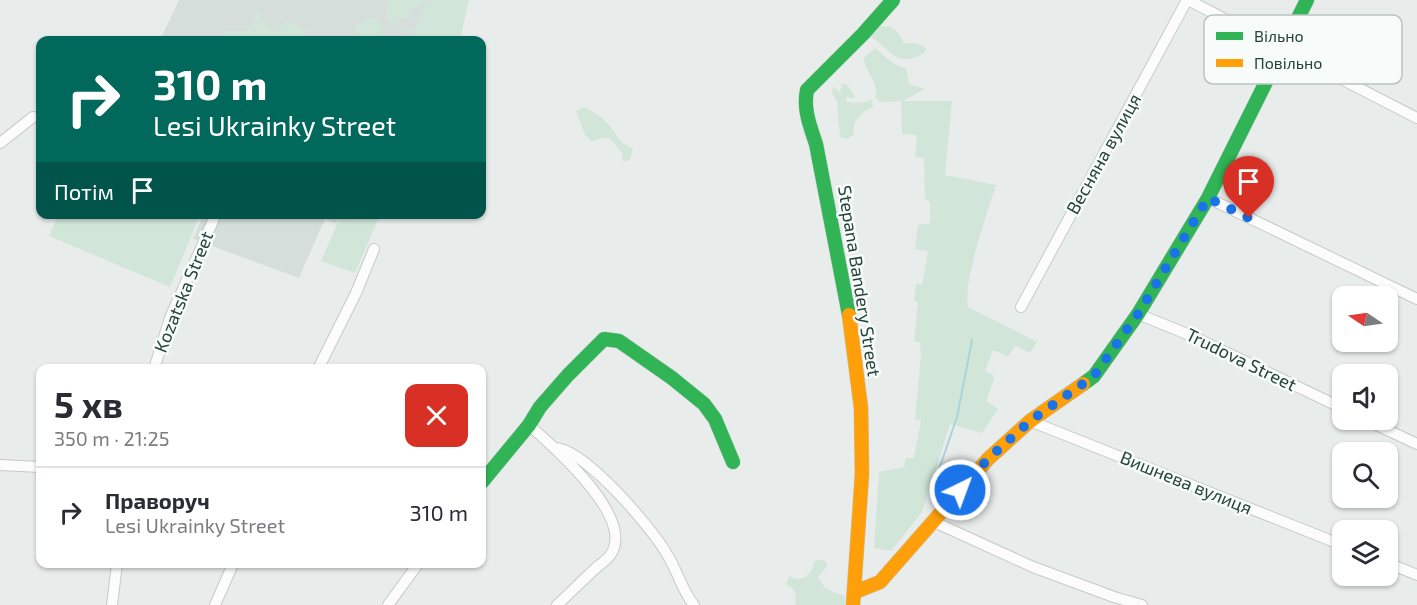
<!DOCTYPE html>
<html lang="uk">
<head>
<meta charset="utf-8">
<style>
	:root { --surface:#fff; --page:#f2f2f3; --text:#2b2b33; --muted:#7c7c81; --line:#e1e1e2 }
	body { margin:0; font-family:"Exo 2",sans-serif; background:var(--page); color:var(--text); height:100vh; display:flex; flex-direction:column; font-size:22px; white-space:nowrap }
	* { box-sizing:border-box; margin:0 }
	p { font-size:20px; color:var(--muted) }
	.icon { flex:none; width:33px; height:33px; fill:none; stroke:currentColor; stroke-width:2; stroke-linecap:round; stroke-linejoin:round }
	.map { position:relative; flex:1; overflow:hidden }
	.panel { position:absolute; left:36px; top:364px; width:450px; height:204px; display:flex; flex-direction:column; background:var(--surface); border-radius:12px; box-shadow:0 2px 4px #0004 }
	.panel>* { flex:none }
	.guide { position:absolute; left:36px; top:36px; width:450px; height:183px; border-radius:12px; box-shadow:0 2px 4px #0004; background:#00695c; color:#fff; overflow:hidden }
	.needle { width:39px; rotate:283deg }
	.controls { position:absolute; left:1332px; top:286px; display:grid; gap:12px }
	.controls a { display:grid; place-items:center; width:66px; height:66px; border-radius:12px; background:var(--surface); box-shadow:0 2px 4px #0004; font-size:30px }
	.pin { position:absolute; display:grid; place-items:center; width:51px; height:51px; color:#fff; margin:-62px -26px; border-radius:50% 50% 50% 0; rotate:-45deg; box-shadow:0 0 6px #0007 }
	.pin .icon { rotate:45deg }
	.me { position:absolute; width:66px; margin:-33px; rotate:42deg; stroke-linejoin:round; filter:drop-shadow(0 0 4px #0008) }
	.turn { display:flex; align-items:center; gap:21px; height:126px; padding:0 18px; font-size:27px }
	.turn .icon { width:78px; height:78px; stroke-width:2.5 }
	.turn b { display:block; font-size:42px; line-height:51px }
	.then { display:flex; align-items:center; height:57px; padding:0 18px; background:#0003; gap:12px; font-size:22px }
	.round { display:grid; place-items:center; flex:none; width:63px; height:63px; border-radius:12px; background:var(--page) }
	.summary { display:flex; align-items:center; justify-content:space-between; height:102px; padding:0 18px }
	h1 { font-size:36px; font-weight:700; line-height:45px }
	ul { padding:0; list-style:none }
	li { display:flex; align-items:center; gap:18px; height:90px; padding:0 18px; border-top:2px solid var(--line) }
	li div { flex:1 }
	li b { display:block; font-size:22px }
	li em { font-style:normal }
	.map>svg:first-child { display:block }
	.built { fill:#d6dedb }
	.green { fill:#d1e6d8 }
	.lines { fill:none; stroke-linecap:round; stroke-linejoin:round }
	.stream { stroke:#a9d4db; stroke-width:2 }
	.street-casing { stroke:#c5cac8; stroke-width:12 }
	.fast-casing { stroke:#c3cbc8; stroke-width:15 }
	.slow-casing { stroke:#c3cbc8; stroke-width:15 }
	.street { stroke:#fcfcfc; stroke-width:10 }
	.fast { stroke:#30b455; stroke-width:14 }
	.slow { stroke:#ff9f0a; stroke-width:14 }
	.route { stroke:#1a73e8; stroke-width:10; stroke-dasharray:0 18 }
	.labels { text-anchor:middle; stroke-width:5; stroke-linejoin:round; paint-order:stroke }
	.street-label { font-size:18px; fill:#24423a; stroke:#f7fbf9 }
	.key { fill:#f7fbf9; stroke:#b8c4c0; stroke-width:1.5 }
	.key-label { font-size:16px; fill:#24423a }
</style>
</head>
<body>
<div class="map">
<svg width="1417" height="605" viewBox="0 0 1417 605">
	<rect width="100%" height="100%" fill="#e8edeb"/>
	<g class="built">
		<polygon points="179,0 428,0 410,40 160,40"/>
		<polygon points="203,215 341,215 336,223 325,219 299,278 193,239"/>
	</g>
	<g class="green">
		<polygon points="388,0 424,0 423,4 411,9 407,18 401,18 397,24 390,23 387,18 385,3"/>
		<polygon points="428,0 469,0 460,40 409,40"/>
		<polygon points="259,10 268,29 278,32 284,22 287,22 306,30 310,40 258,40 248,37 246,40 236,39 219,40 222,31 248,31"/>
		<polygon points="376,19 380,20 381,33 378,40 363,40 355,32 356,25 366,20"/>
		<path d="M875 26C893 26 895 27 904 43H916L927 49C924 54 921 55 916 57 895 66 887 45 872 38 869 37 866 37 862 36L858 29Z"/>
		<path d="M875 48C886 57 892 65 906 68L909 84 925 89 903 101H952L945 175 996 185C987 214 963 280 968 307L1037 342 1030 353 1015 346 1008 357 993 350 985 371 993 375 994 379 986 401 998 409 982 433 950 424 922 512 891 551 874 548 879 472 904 467 906 458H914L921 420 915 419 921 356 920 342H914L918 302 914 301 916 284 922 285 928 251 915 249 918 225 930 223V202L925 200 924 158 915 157 917 135 902 134 901 101 880 102 875 97C880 83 866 73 863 59Z"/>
		<path d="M842 83 847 85 855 96 851 99 847 96 846 101C853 104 867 103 872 99L873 107C860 113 852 120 854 134L847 139 840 137 837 102 832 93 833 86 840 92Z"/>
		<path d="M585 107C592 112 600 115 605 121 616 131 617 142 632 148L633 150 629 161H623L622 153 610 138H601L592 142 585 135 576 111Z"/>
		<polygon points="58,215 58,214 200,215 170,287 49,236"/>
		<polygon points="341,215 380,215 355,273 321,261"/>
		<path d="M822 559 827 563V566L818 577C824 590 832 591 845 596V605H795C797 594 796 590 786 584L789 576C800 584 813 575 814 562Z"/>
	</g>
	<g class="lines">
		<polyline class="stream" points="932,490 957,417 972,340"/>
		<defs>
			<g id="street">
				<polyline points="1188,0 1417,118"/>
				<polyline points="0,143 33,117"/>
				<polyline points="1208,198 1417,299"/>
				<polyline points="1021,307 1187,0"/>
				<polyline points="1138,314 1192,336 1342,408"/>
				<polyline points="154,369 170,318 216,214"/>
				<polyline points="318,369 356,293 374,249"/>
				<polyline points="1366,420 1417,444"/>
				<polyline points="1030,421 1342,545"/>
				<path d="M529 425C554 447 635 517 611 554 608 559 602 563 597 567 584 579 571 592 557 605"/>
				<path d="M555 448C584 448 654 530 668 556 678 572 682 591 694 605"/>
				<polyline points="0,465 40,467"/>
				<polyline points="932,521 1033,567 1114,597 1142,605"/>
				<polyline points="1388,563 1417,575"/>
				<polyline points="112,605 117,564"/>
				<polyline points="215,605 233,564"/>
				<polyline points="388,605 418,564"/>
			</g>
			<g id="fast">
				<path d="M849 315 816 144C810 126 803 109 807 90L863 34 893 0"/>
				<polyline points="1083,384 1094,376 1138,314 1208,198 1307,0"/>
				<polyline points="482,482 529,425 540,407 568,375 604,339 619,341 672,378 704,404 715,419 733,462"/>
			</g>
			<g id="slow">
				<polyline points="849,315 861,408 862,474 853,605"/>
				<polyline points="855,592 880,582 988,459 1030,421 1083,384"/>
			</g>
		</defs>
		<use href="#street" class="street-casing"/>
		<use href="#fast" class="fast-casing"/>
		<use href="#slow" class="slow-casing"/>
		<use href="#street" class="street"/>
		<use href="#fast" class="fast"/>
		<use href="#slow" class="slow"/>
	</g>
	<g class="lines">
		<polyline class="route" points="960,490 988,459 1030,421 1094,376 1138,314 1208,198 1249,218"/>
	</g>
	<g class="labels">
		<g class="street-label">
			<text transform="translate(1104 154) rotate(-61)" y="6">Весняна вулиця</text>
			<text transform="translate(859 281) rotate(81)" y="6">Stepana Bandery Street</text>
			<text transform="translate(184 292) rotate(-68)" y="6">Kozatska Street</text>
			<text transform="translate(1241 360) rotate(26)" y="6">Trudova Street</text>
			<text transform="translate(1186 483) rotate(22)" y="6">Вишнева вулиця</text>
		</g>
	</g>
	<rect x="1204" y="15" width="198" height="69" rx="9" class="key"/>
	<rect x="1216" y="32" width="27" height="8" fill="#30b455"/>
	<rect x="1216" y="59" width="27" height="8" fill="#ff9f0a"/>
	<g class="key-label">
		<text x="1254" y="42">Вільно</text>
		<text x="1254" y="69">Повільно</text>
	</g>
</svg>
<div class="controls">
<a><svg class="needle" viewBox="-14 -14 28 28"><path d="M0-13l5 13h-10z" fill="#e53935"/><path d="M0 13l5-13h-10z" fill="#7c7c81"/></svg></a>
<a><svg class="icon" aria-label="sound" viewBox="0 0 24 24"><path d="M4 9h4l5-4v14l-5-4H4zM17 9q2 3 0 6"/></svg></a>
<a><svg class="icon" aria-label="search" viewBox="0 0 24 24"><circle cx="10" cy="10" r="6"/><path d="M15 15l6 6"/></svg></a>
<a><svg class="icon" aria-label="layers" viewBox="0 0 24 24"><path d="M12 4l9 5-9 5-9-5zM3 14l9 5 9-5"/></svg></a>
</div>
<div class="pin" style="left:1249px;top:218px;background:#d93025"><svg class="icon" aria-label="arrive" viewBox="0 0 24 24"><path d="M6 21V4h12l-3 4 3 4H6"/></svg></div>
<svg class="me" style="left:960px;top:490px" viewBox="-20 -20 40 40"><circle r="17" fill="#1a73e8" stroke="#fff" stroke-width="3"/><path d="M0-11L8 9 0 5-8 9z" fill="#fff"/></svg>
<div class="guide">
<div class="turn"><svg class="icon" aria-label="right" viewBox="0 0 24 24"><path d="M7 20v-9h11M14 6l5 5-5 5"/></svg><div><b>310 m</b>Lesi Ukrainky Street</div></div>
<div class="then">Потім<svg class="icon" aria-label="arrive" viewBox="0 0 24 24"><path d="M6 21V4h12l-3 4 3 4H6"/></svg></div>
</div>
<section class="panel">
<div class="summary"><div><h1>5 хв</h1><p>350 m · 21:25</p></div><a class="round" style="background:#d93025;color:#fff"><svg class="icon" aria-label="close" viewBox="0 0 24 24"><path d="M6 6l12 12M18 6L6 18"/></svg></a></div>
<ul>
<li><svg class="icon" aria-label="right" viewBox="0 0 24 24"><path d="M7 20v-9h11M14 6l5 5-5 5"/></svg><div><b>Праворуч</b><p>Lesi Ukrainky Street</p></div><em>310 m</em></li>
</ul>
</section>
</div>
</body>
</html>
